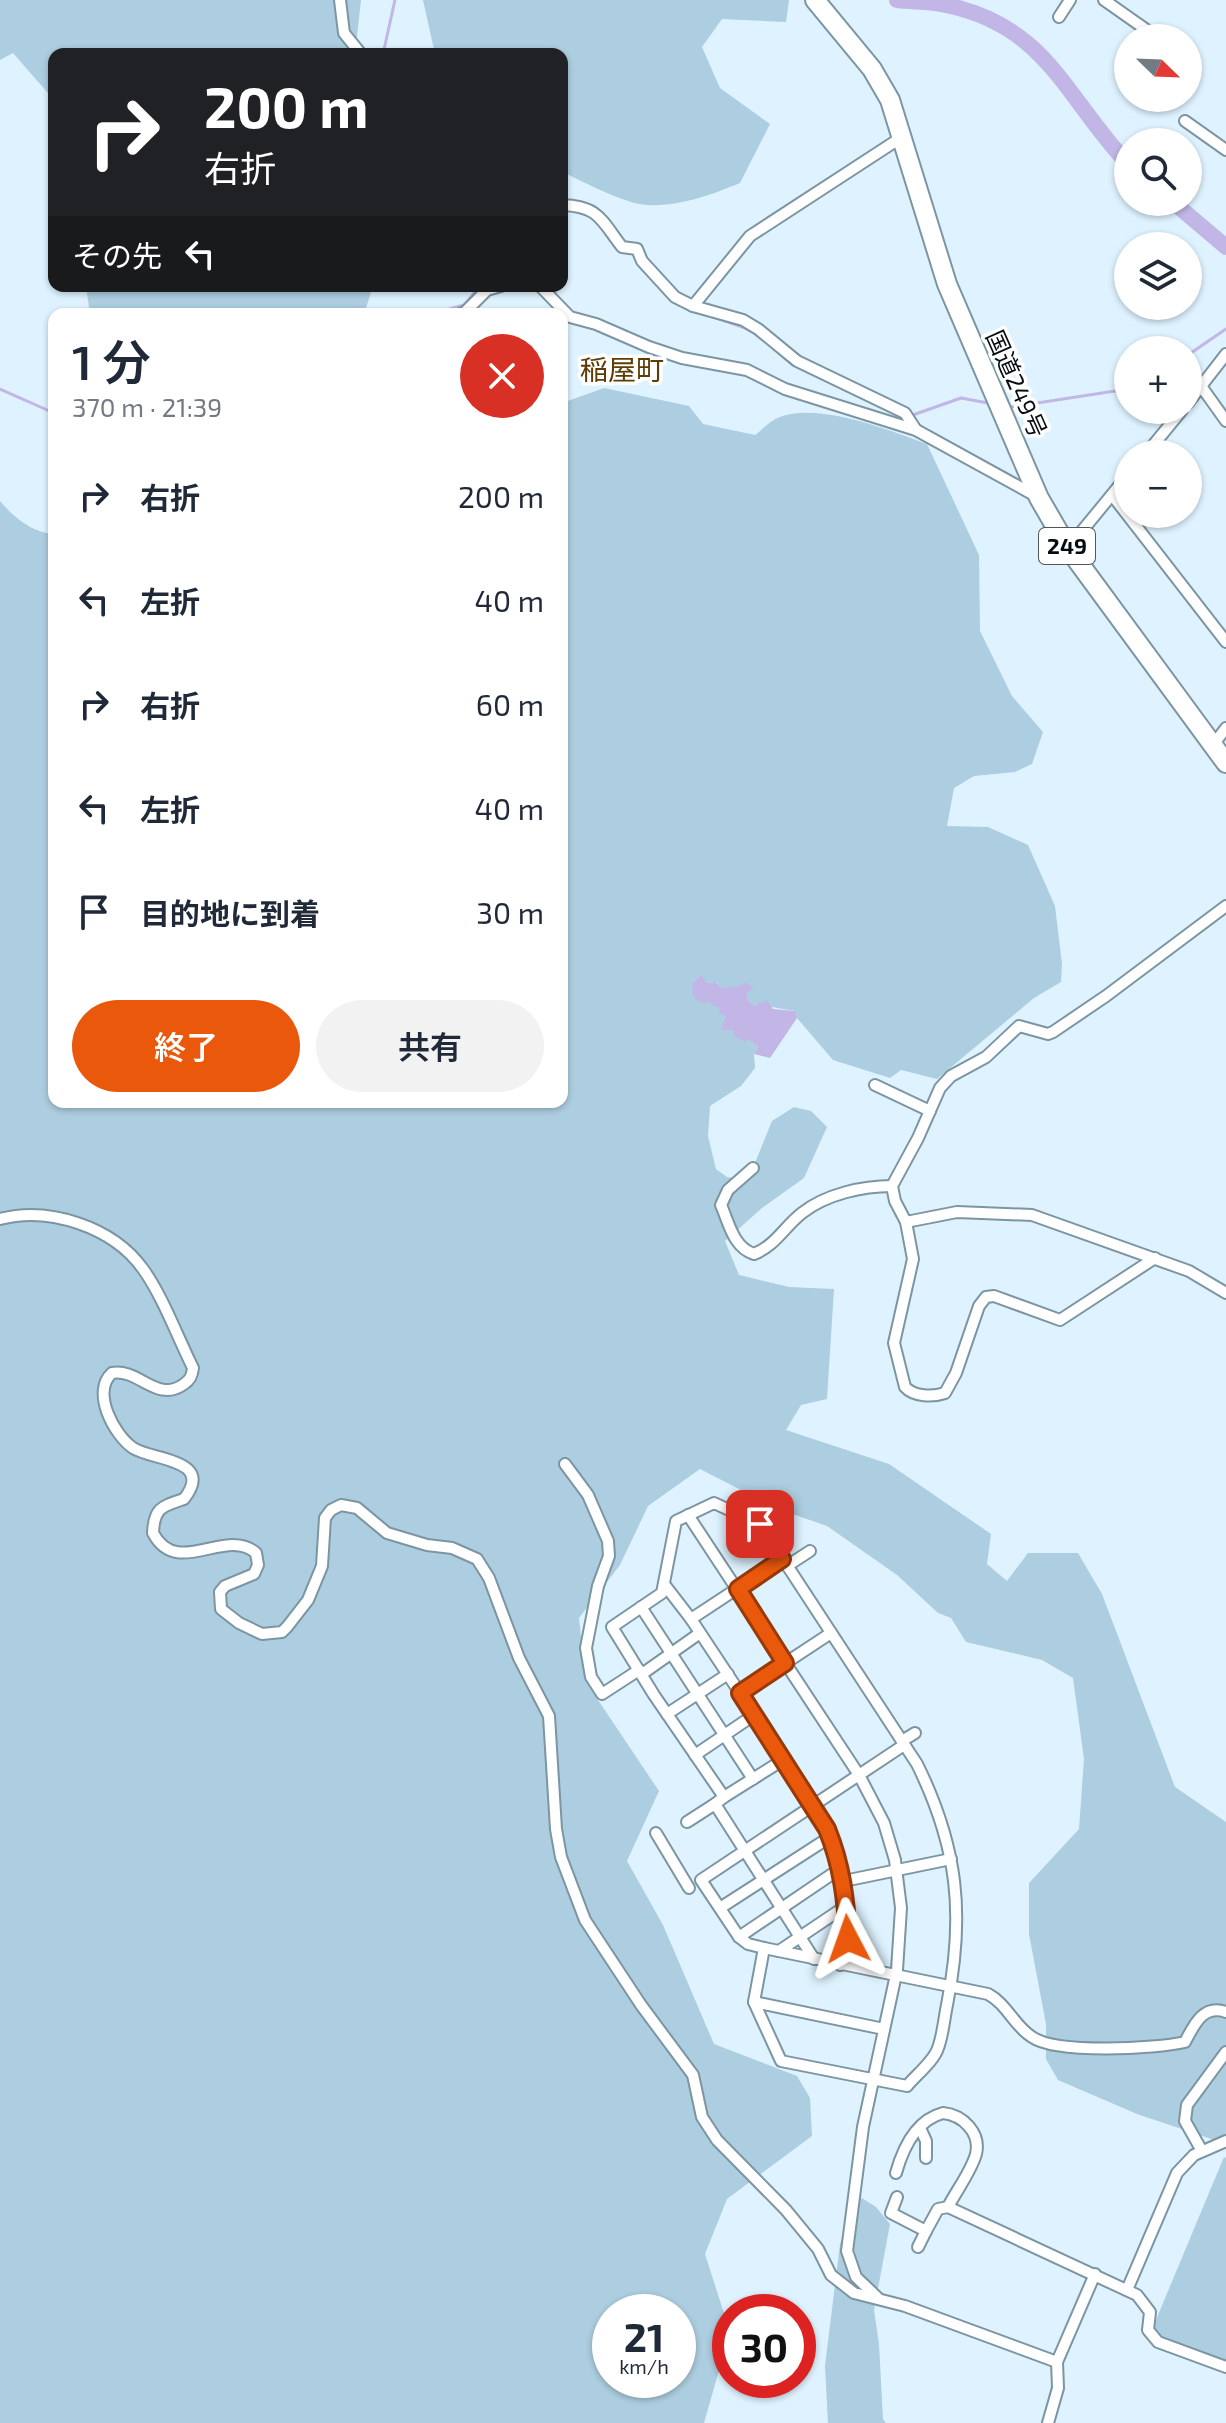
<!DOCTYPE html>
<html lang="ja">
<head>
<meta charset="utf-8">
<style>
	:root { --surface:#fff; --page:#f2f2f3; --text:#1f2937; --muted:#747a83; --accent:#ea580c }
	body { margin:0; font-family:"Exo 2","Noto Sans JP",sans-serif; background:var(--page); color:var(--text); height:100vh; display:flex; flex-direction:column; font-size:30px; white-space:nowrap }
	* { box-sizing:border-box; margin:0 }
	p { font-size:26px; color:var(--muted) }
	.icon { flex:none; width:44px; height:44px; fill:none; stroke:currentColor; stroke-width:2; stroke-linecap:round; stroke-linejoin:round }
	.map { position:relative; flex:1; overflow:hidden }
	.drawer { position:absolute; left:48px; top:308px; width:520px; height:800px; display:flex; flex-direction:column; background:var(--surface); border-radius:16px; box-shadow:0 2px 6px #0004 }
	.drawer>* { flex:none }
	.guide { position:absolute; left:48px; top:48px; width:520px; height:244px; border-radius:16px; box-shadow:0 2px 6px #0004; background:#202124; color:#fff; overflow:hidden }
	.needle { width:52px; rotate:113deg }
	.fabs { position:absolute; left:1114px; top:24px; display:grid; gap:16px }
	.fabs a { display:grid; place-items:center; width:88px; height:88px; border-radius:50%; background:var(--surface); box-shadow:0 2px 6px #0004; font-size:40px }
	.speed { position:absolute; left:592px; top:2294px; display:flex; gap:16px; font-size:40px; font-weight:700; text-align:center }
	.speed>* { display:grid; place-content:center; width:104px; height:104px; border-radius:50%; background:var(--surface); box-shadow:0 2px 6px #0004; line-height:1 }
	.speed small { font-size:20px; font-weight:400 }
	.speed .limit { border:12px solid #d22; background:#fff; color:#111 }
	.pin { position:absolute; display:grid; place-items:center; width:68px; height:68px; color:#fff; margin:-34px; border-radius:16px; box-shadow:0 4px 12px #0006 }
	.me { position:absolute; width:88px; margin:-44px; rotate:356deg; stroke-linejoin:round; filter:drop-shadow(0 0 6px #0008) }
	.turn { display:flex; align-items:center; gap:28px; height:168px; padding:0 24px; font-size:36px }
	.turn .icon { width:104px; height:104px; stroke-width:2.5 }
	.turn b { display:block; font-size:56px; line-height:68px }
	.then { display:flex; align-items:center; height:76px; padding:0 24px; background:#0003; gap:16px; font-size:30px }
	.round { display:grid; place-items:center; flex:none; width:84px; height:84px; border-radius:42px; background:var(--page) }
	.head { display:flex; align-items:center; justify-content:space-between; height:136px; padding:0 24px }
	h1 { font-size:48px; font-weight:600; line-height:60px }
	.button { display:flex; gap:16px; margin-top:auto; padding:16px 24px }
	.button a { flex:1; height:92px; border-radius:48px; background:var(--accent); color:#fff; font-size:32px; font-weight:600; line-height:92px; text-align:center }
	.button a+a { background:var(--page); color:var(--text) }
	ul { padding:0; list-style:none }
	li { display:flex; align-items:center; gap:24px; height:104px; padding:0 24px }
	li div { flex:1 }
	li b { display:block; font-size:30px }
	li em { font-style:normal }
	.map>svg:first-child { display:block }
	.green { fill:#adcee0; fill-rule:evenodd }
	.water { fill:#c1b6e6 }
	.lines { fill:none; stroke-linecap:round; stroke-linejoin:round }
	.stream { stroke:#c1b6e6; stroke-width:3 }
	.river { stroke:#c1b6e6; stroke-width:16 }
	.street-casing { stroke:#7c95a2; stroke-width:14 }
	.highway-casing { stroke:#7c95a2; stroke-width:22 }
	.street { stroke:#fff; stroke-width:10 }
	.highway { stroke:#fff; stroke-width:18 }
	.route-casing { stroke:#983908; stroke-width:20 }
	.route { stroke:#ea580c; stroke-width:14 }
	.labels { text-anchor:middle; stroke-width:7; stroke-linejoin:round; paint-order:stroke }
	.shield { fill:#fff; stroke:#505659; stroke-width:2 }
	.shield-label { font-size:22px; font-weight:bold; fill:#050d12 }
	.street-label { font-size:24px; fill:#050d12; stroke:#fff }
	.quarter-label { font-size:28px; fill:#5e3c05; stroke:#fff }
</style>
</head>
<body>
<div class="map">
<svg width="1226" height="2423" viewBox="0 0 1226 2423">
	<rect width="100%" height="100%" fill="#def3ff"/>
	<g class="green">
		<polygon points="0,0 361,0 355,54 54,54 54,100 13,53 0,60"/>
		<path d="M423 0H789L786 22 722 19 702 47 720 88 770 124 740 183C709 196 665 212 631 202 608 195 584 182 562 172V54H435Z"/>
		<polygon points="86,286 373,286 364,314 90,314"/>
		<path d="M604 388 689 406 703 424 755 435C763 429 771 420 780 417 819 402 889 430 927 444L979 555 980 631 1012 696 1043 732 1032 764 1015 772 974 776 954 788 947 826 988 827 1028 845 1055 906 1062 964 1061 982 1034 998 937 1079 901 1070 890 1078 833 1060 797 1018 796 1011C786 1010 762 1004 755 1006L747 999V993L753 989 723 988 715 982 707 983 700 976 692 983 706 1002 715 1004 725 1016 723 1024 749 1038 758 1047 754 1054 755 1068 741 1086 710 1106 708 1136 716 1169 727 1177 748 1180 772 1121 794 1107 811 1111 827 1127 804 1178 762 1208 725 1241 739 1275 789 1287 834 1289 827 1399 801 1405 786 1430 889 1464 991 1534 987 1564 1007 1581 1028 1553H1078L1102 1594 1175 1787 1226 1822V2144L1137 2114 1058 2080 1046 2059V2024L1029 1934V1883L1079 1829 1084 1759 1073 1678 1042 1660 966 1642 951 1618 938 1613 897 1575 827 1526 778 1509 700 1469 648 1506 620 1565 579 1618 586 1682 659 1791 627 1861 663 1925 714 2044 797 2076 810 2098 812 2136 727 2199 705 2254 730 2332 704 2423H0V501C13 517 33 533 54 534V1102H562V403ZM610 2312H678V2380H610Z"/>
		<polygon points="1224,2157 1226,2158 1226,2364 1159,2337 1153,2327"/>
		<polygon points="862,2198 876,2207 890,2224 874,2310 879,2344 883,2419 886,2423 828,2423 825,2366 840,2244 854,2201"/>
	</g>
	<polygon class="water" points="701,975 707,983 715,982 723,988 740,986 745,982 754,989 747,993 747,999 755,1006 767,1000 773,1009 796,1011 797,1018 770,1058 754,1054 758,1047 749,1039 745,1042 734,1036 734,1030 721,1030 725,1016 719,1012 719,1008 707,1002 704,1004 693,996 692,983"/>
	<g class="lines">
		<g class="stream">
			<polyline points="383,54 395,0"/>
			<polyline points="578,202 594,206 603,214"/>
			<polyline points="683,306 745,328 761,337"/>
			<polyline points="432,314 464,305 480,286"/>
			<polyline points="770,345 793,365 903,417"/>
			<polyline points="1188,355 1226,329"/>
			<polyline points="0,389 54,413"/>
			<polyline points="1011,407 1128,389"/>
			<polyline points="910,416 961,398 988,403"/>
		</g>
		<g class="river">
			<path d="M897 0C913 2 931 1 946 5 1047 26 1065 97 1128 164"/>
			<polyline points="1173,202 1226,247"/>
		</g>
		<defs>
			<g id="street">
				<polyline points="340,0 344,33 361,54"/>
				<polyline points="1104,0 1158,38"/>
				<polyline points="1059,17 1070,0"/>
				<polyline points="1185,121 1226,150"/>
				<path d="M562 205C599 206 601 220 622 247L637 249 642 261 675 297 693 306 743 320 758 329 797 361 905 413 916 430"/>
				<polyline points="540,286 570,317 596,324 649,347 682,358 747,370 785,389 916,430 1036,496"/>
				<polyline points="693,306 750,236 902,137"/>
				<polyline points="460,314 465,312 487,290 501,286"/>
				<polyline points="1201,386 1226,421"/>
				<polyline points="1188,403 1226,354"/>
				<polyline points="1146,454 1182,410"/>
				<polyline points="1112,495 1226,642"/>
				<polyline points="1068,548 1128,475"/>
				<polyline points="1213,745 1226,728"/>
				<polyline points="875,1085 930,1111"/>
				<path d="M753 1168 728 1190 721 1205C729 1223 733 1247 754 1254 776 1245 784 1227 802 1213 826 1194 863 1186 892 1186"/>
				<path d="M0 1219C49 1206 113 1227 143 1269 162 1295 178 1338 193 1368 192 1376 190 1380 184 1384 157 1404 139 1368 112 1373 91 1392 114 1435 133 1448 154 1461 215 1459 184 1499 163 1506 154 1507 153 1533 177 1579 226 1526 256 1553L258 1565 254 1574 225 1586 220 1592 221 1609 239 1623 262 1634 282 1632 287 1627 308 1600 322 1566 325 1518 331 1510 341 1505 357 1508 387 1533 427 1545 452 1548 477 1559 489 1578 519 1658 549 1716 556 1829 561 1857 585 1920 641 2005 693 2075 702 2117 717 2140 786 2210 818 2249 831 2275 854 2293 905 2306 1057 2362"/>
				<polyline points="906,1222 957,1212 1032,1215 1189,1271 1226,1293"/>
				<path d="M1155 1258 1060 1320 994 1296 986 1297 979 1306 956 1373 945 1393C933 1397 914 1397 905 1387L894 1343 913 1259 906 1222 895 1201 892 1186 918 1138 940 1088 951 1076 986 1057 1019 1026 1048 1034 1053 1032 1106 996 1226 906"/>
				<polyline points="565,1464 588,1495 608,1541 609,1556 598,1586 586,1648 591,1677 602,1694 639,1670"/>
				<polyline points="688,1515 859,1775 884,1823 895,1860 901,1908 897,1970 863,2127 847,2251 856,2277 878,2298"/>
				<polyline points="787,1566 810,1551"/>
				<polyline points="664,1584 691,1619 782,1559"/>
				<polyline points="641,1607 753,1779"/>
				<polyline points="691,1619 740,1693 831,1633"/>
				<polyline points="642,1674 700,1633"/>
				<polyline points="740,1693 813,1806 836,1851 844,1881 848,1939 840,1965"/>
				<polyline points="667,1714 728,1674"/>
				<polyline points="902,1741 915,1733"/>
				<path d="M904 1745 701 1880 739 1937 748 1944 764 1948 988 1994C1007 2004 1014 2026 1032 2037 1056 2054 1155 2049 1185 2042 1194 2025 1203 2004 1226 2012"/>
				<polyline points="695,1755 754,1715"/>
				<polyline points="724,1797 783,1760"/>
				<polyline points="687,1822 715,1804"/>
				<polyline points="656,1833 689,1888"/>
				<polyline points="844,1881 951,1859"/>
				<polyline points="720,1908 830,1837"/>
				<polyline points="739,1937 841,1868"/>
				<path d="M764 1948 754 2002 781 2061 907 2086C916 2075 934 2061 938 2048 943 2035 944 2019 947 2005 965 1915 958 1847 917 1764L760 1524 714 1503 676 1521 662 1593 612 1627 654 1695 724 1797 715 1804 814 1959"/>
				<polyline points="779,1951 840,1910 846,1910"/>
				<polyline points="754,2002 884,2029"/>
				<polyline points="920,2128 926,2141 926,2158"/>
				<polyline points="1202,2151 1185,2121 1187,2105 1226,2052"/>
				<path d="M896 2173C903 2148 916 2120 943 2113 963 2115 981 2133 976 2154 971 2172 956 2191 948 2207L1137 2295 1150 2312 1148 2330 1158 2342 1226 2367"/>
				<polyline points="897,2197 891,2213 926,2231 938,2209 948,2207"/>
				<polyline points="918,2247 926,2231"/>
				<polyline points="1127,2290 1177,2173 1194,2155 1226,2141"/>
				<polyline points="1048,2423 1058,2388 1057,2362 1095,2274"/>
			</g>
			<polyline id="highway" points="815,0 872,69 890,100 947,284 1039,498 1068,548 1226,763"/>
		</defs>
		<use href="#street" class="street-casing"/>
		<use href="#highway" class="highway-casing"/>
		<use href="#street" class="street"/>
		<use href="#highway" class="highway"/>
	</g>
	<g class="lines">
		<defs>
			<path id="route" d="M760 1524 782 1559 738 1589 785 1663 740 1693 827 1829C842 1866 846 1900 848 1939"/>
		</defs>
		<use href="#route" class="route-casing"/>
		<use href="#route" class="route"/>
	</g>
	<g class="labels">
		<rect class="shield" x="1039" y="528" width="56" height="36" rx="6"/>
		<g class="shield-label">
			<text x="1067" y="554">249</text>
		</g>
		<g class="street-label">
			<text transform="translate(1016 384) rotate(66)" y="8">国道249号</text>
		</g>
		<g class="quarter-label">
			<text x="622" y="380">稲屋町</text>
		</g>
	</g>
</svg>
<div class="fabs">
<a><svg class="needle" viewBox="-14 -14 28 28"><path d="M0-13l5 13h-10z" fill="#e53935"/><path d="M0 13l5-13h-10z" fill="#747a83"/></svg></a>
<a><svg class="icon" aria-label="search" viewBox="0 0 24 24"><circle cx="10" cy="10" r="6"/><path d="M15 15l6 6"/></svg></a>
<a><svg class="icon" aria-label="layers" viewBox="0 0 24 24"><path d="M12 4l9 5-9 5-9-5zM3 14l9 5 9-5"/></svg></a>
<a>+</a>
<a>−</a>
</div>
<div class="speed"><div>21<small>km/h</small></div><div class="limit">30</div></div>
<div class="pin" style="left:760px;top:1524px;background:#d93025"><svg class="icon" aria-label="arrive" viewBox="0 0 24 24"><path d="M6 21V4h12l-3 4 3 4H6"/></svg></div>
<svg class="me" style="left:848px;top:1939px" viewBox="-20 -20 40 40"><path d="M0-17L14 15 0 8-14 15z" fill="#ea580c" stroke="#fff" stroke-width="4"/></svg>
<div class="guide">
<div class="turn"><svg class="icon" aria-label="right" viewBox="0 0 24 24"><path d="M7 20v-9h11M14 6l5 5-5 5"/></svg><div><b>200 m</b>右折</div></div>
<div class="then">その先<svg class="icon" aria-label="left" viewBox="0 0 24 24"><path d="M17 20v-9H6M10 6l-5 5 5 5"/></svg></div>
</div>
<section class="drawer">
<div class="head"><div><h1>1 分</h1><p>370 m · 21:39</p></div><a class="round" style="background:#d93025;color:#fff"><svg class="icon" aria-label="close" viewBox="0 0 24 24"><path d="M6 6l12 12M18 6L6 18"/></svg></a></div>
<ul>
<li><svg class="icon" aria-label="right" viewBox="0 0 24 24"><path d="M7 20v-9h11M14 6l5 5-5 5"/></svg><div><b>右折</b></div><em>200 m</em></li>
<li><svg class="icon" aria-label="left" viewBox="0 0 24 24"><path d="M17 20v-9H6M10 6l-5 5 5 5"/></svg><div><b>左折</b></div><em>40 m</em></li>
<li><svg class="icon" aria-label="right" viewBox="0 0 24 24"><path d="M7 20v-9h11M14 6l5 5-5 5"/></svg><div><b>右折</b></div><em>60 m</em></li>
<li><svg class="icon" aria-label="left" viewBox="0 0 24 24"><path d="M17 20v-9H6M10 6l-5 5 5 5"/></svg><div><b>左折</b></div><em>40 m</em></li>
<li><svg class="icon" aria-label="arrive" viewBox="0 0 24 24"><path d="M6 21V4h12l-3 4 3 4H6"/></svg><div><b>目的地に到着</b></div><em>30 m</em></li>
</ul>
<div class="button"><a>終了</a><a>共有</a></div>
</section>
</div>
</body>
</html>
